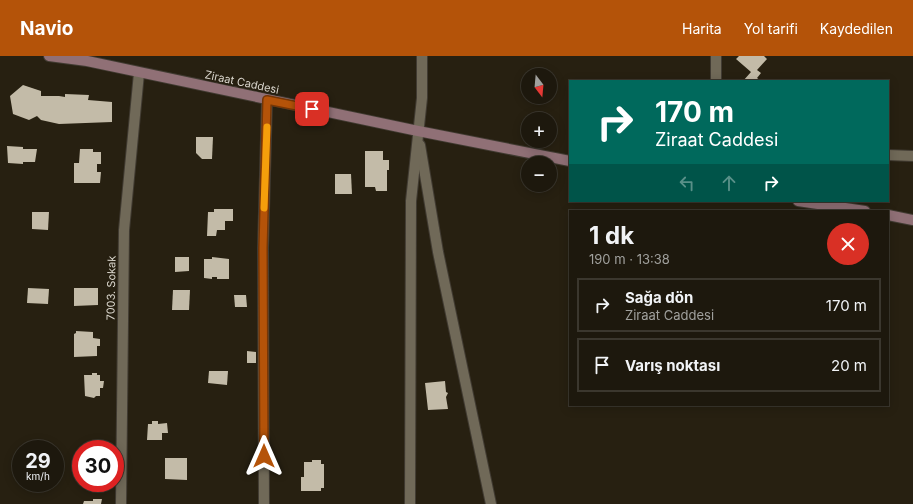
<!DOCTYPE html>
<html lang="tr">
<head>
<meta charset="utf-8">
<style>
	:root { --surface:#1d180d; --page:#252116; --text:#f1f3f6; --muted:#a0a09d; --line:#3b372e; --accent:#b45309 }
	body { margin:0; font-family:Inter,sans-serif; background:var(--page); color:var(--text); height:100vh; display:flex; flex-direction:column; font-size:15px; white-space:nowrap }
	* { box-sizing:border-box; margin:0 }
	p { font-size:13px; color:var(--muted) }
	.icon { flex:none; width:22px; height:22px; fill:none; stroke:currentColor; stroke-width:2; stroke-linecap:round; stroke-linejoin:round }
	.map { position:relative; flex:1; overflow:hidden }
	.drawer { position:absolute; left:569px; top:154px; width:320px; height:196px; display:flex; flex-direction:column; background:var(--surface); border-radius:0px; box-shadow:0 2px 10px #0003,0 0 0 1px var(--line) }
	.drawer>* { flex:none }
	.top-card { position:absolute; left:569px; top:24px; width:320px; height:122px; border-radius:0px; box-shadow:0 2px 10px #0003,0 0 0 1px var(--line); background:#00695c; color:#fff; overflow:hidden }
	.needle { width:26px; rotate:164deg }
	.fabs { position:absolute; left:521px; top:12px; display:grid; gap:8px }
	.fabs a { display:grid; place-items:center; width:36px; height:36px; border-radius:50%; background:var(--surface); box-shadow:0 2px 10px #0003,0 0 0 1px var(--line); font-size:20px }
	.speed { position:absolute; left:12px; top:384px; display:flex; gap:8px; font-size:20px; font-weight:700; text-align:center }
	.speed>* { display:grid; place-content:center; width:52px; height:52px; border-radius:50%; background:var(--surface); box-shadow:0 2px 10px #0003,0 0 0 1px var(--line); line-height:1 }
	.speed small { font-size:10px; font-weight:400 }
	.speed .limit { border:6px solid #d22; background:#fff; color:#111 }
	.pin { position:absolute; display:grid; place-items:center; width:34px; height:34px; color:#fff; margin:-17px; border-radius:8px; box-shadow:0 2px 6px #0006 }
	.me { position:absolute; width:44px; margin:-22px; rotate:0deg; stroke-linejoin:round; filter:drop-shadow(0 0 3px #0008) }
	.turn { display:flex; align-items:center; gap:14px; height:84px; padding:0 20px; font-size:18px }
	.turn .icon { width:52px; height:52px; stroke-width:2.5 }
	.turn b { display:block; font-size:28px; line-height:34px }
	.lanes { display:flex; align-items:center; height:38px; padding:0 20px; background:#0003; justify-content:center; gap:20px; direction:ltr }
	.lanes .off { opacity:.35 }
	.round { display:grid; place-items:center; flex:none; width:42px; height:42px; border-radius:21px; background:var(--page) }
	.overview { display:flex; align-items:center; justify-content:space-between; height:68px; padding:0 20px }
	h1 { font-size:24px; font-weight:700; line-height:30px }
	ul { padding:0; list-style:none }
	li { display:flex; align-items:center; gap:12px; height:54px; margin:0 8px 6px; padding:0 12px; border:2px solid var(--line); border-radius:0px }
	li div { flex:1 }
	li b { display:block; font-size:15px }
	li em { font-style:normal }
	header { display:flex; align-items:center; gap:24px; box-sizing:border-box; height:56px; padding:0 20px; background:var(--accent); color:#fff }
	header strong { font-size:19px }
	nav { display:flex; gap:22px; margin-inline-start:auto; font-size:14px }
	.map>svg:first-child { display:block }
	.building { fill:#c3bba8 }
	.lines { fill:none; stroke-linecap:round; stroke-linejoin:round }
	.street-casing { stroke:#413b32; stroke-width:12 }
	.secondary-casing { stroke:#413b32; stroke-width:12 }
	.street { stroke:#706958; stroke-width:10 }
	.secondary { stroke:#907076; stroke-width:10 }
	.route-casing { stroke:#753606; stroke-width:10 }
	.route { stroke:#b45309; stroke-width:7 }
	.slow { stroke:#f59e0b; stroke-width:7 }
	.labels { text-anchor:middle; stroke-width:4; stroke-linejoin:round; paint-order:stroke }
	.street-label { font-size:11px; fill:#dbd7ce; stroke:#272011 }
</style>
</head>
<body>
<header>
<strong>Navio</strong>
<nav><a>Harita</a><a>Yol tarifi</a><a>Kaydedilen</a></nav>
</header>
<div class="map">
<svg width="913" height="448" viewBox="0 0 913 448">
	<rect width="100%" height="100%" fill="#272011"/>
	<g class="building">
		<polygon points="739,0 764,0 767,3 757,14 761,17 757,22 761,25 743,25 751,16 736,3"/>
		<polygon points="23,29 41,35 41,40 59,40 65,41 65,38 89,39 88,44 112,46 112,66 59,68 41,64 37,60 29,64 13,58 10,40"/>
		<polygon points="196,81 213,81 212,103 202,103 196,97"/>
		<polygon points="7,90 23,91 23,93 37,93 35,106 23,106 23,108 8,107"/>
		<polygon points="80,93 93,93 93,96 101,96 101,108 97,108 97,116 101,116 100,127 74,127 74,107 79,107"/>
		<polygon points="365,95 383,95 383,104 389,104 389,114 387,114 387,135 376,135 375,131 365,131"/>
		<polygon points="335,118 351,118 352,138 335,138"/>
		<polygon points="214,153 233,153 233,165 225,165 225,174 217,174 216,180 207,180 208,156 214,156"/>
		<polygon points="32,156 49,156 48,174 32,173"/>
		<polygon points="175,201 189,201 189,215 175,216"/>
		<polygon points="212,201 229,203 229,223 217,223 217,221 212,221 212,223 204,222 204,203 212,203"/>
		<polygon points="28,232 49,233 48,248 27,247"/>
		<polygon points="74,232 98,232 98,249 74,250"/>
		<polygon points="173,234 190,234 189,254 172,254"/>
		<polygon points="234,239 246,239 247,251 235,251"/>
		<polygon points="76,275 93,276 93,282 100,283 100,290 97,290 97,300 74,301 74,278 76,277"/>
		<polygon points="247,295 256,296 256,307 247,307"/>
		<polygon points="209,315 228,315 227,329 208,327"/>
		<polygon points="92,317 97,317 97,319 100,319 100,325 104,325 103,332 100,332 100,340 96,340 94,342 85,340 84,319 92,319"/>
		<polygon points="445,325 446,336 448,337 446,341 448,353 428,354 425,327"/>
		<polygon points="152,365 158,365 158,368 167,367 168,377 162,377 162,384 147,384 148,368 152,368"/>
		<polygon points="165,402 187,402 187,424 165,423"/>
		<polygon points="312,404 321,404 321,408 324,408 324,432 321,432 321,435 301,435 301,421 304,421 304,406 312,406"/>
		<polygon points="93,443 102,443 101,448 83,448 84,445 93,445"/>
	</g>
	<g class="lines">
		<defs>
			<g id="street">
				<polyline points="716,25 716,0"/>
				<polyline points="420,89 438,196 491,448"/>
				<polyline points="888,99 913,100"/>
				<polyline points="121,448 124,174 139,17"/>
				<polyline points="264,448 263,192 267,44"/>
				<polyline points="410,448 411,145 422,42 422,0"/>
			</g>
			<g id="secondary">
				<polyline points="49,0 87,5 418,75 570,105"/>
				<polyline points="798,145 865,155"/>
				<polyline points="888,159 913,164"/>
			</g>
		</defs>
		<use href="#street" class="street-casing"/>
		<use href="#secondary" class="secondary-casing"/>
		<use href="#street" class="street"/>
		<use href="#secondary" class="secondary"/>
	</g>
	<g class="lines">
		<defs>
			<polyline id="route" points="264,400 263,192 267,44 312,53"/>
		</defs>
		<use href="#route" class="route-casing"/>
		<use href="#route" class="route"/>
		<polyline class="slow" points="264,152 267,71"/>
	</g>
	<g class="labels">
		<g class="street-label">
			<text transform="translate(242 26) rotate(12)" y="4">Ziraat Caddesi</text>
			<text transform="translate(111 232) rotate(-89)" y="4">7003. Sokak</text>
		</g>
	</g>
</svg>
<div class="fabs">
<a><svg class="needle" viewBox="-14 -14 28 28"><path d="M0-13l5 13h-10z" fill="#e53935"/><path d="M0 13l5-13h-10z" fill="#a0a09d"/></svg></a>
<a>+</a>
<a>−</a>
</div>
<div class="speed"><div>29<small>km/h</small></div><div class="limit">30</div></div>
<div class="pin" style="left:312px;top:53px;background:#d93025"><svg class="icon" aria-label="arrive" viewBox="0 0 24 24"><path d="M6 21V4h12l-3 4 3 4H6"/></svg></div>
<svg class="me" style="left:264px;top:400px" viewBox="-20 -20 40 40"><path d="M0-17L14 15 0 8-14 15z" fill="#b45309" stroke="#fff" stroke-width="4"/></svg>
<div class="top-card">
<div class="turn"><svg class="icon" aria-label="right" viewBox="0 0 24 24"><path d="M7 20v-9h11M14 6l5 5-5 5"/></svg><div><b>170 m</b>Ziraat Caddesi</div></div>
<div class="lanes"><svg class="icon off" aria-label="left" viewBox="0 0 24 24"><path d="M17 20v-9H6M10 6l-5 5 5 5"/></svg><svg class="icon off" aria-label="ahead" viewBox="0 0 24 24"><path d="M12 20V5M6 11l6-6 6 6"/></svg><svg class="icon" aria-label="right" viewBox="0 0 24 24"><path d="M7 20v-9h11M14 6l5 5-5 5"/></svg></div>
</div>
<section class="drawer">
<div class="overview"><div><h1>1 dk</h1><p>190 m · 13:38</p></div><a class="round" style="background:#d93025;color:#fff"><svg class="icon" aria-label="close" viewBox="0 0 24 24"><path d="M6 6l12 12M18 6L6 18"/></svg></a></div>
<ul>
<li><svg class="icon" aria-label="right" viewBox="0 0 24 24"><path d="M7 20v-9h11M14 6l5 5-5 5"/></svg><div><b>Sağa dön</b><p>Ziraat Caddesi</p></div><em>170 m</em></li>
<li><svg class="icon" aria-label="arrive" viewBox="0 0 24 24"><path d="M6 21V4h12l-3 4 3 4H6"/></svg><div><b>Varış noktası</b></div><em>20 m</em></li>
</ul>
</section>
</div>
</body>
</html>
